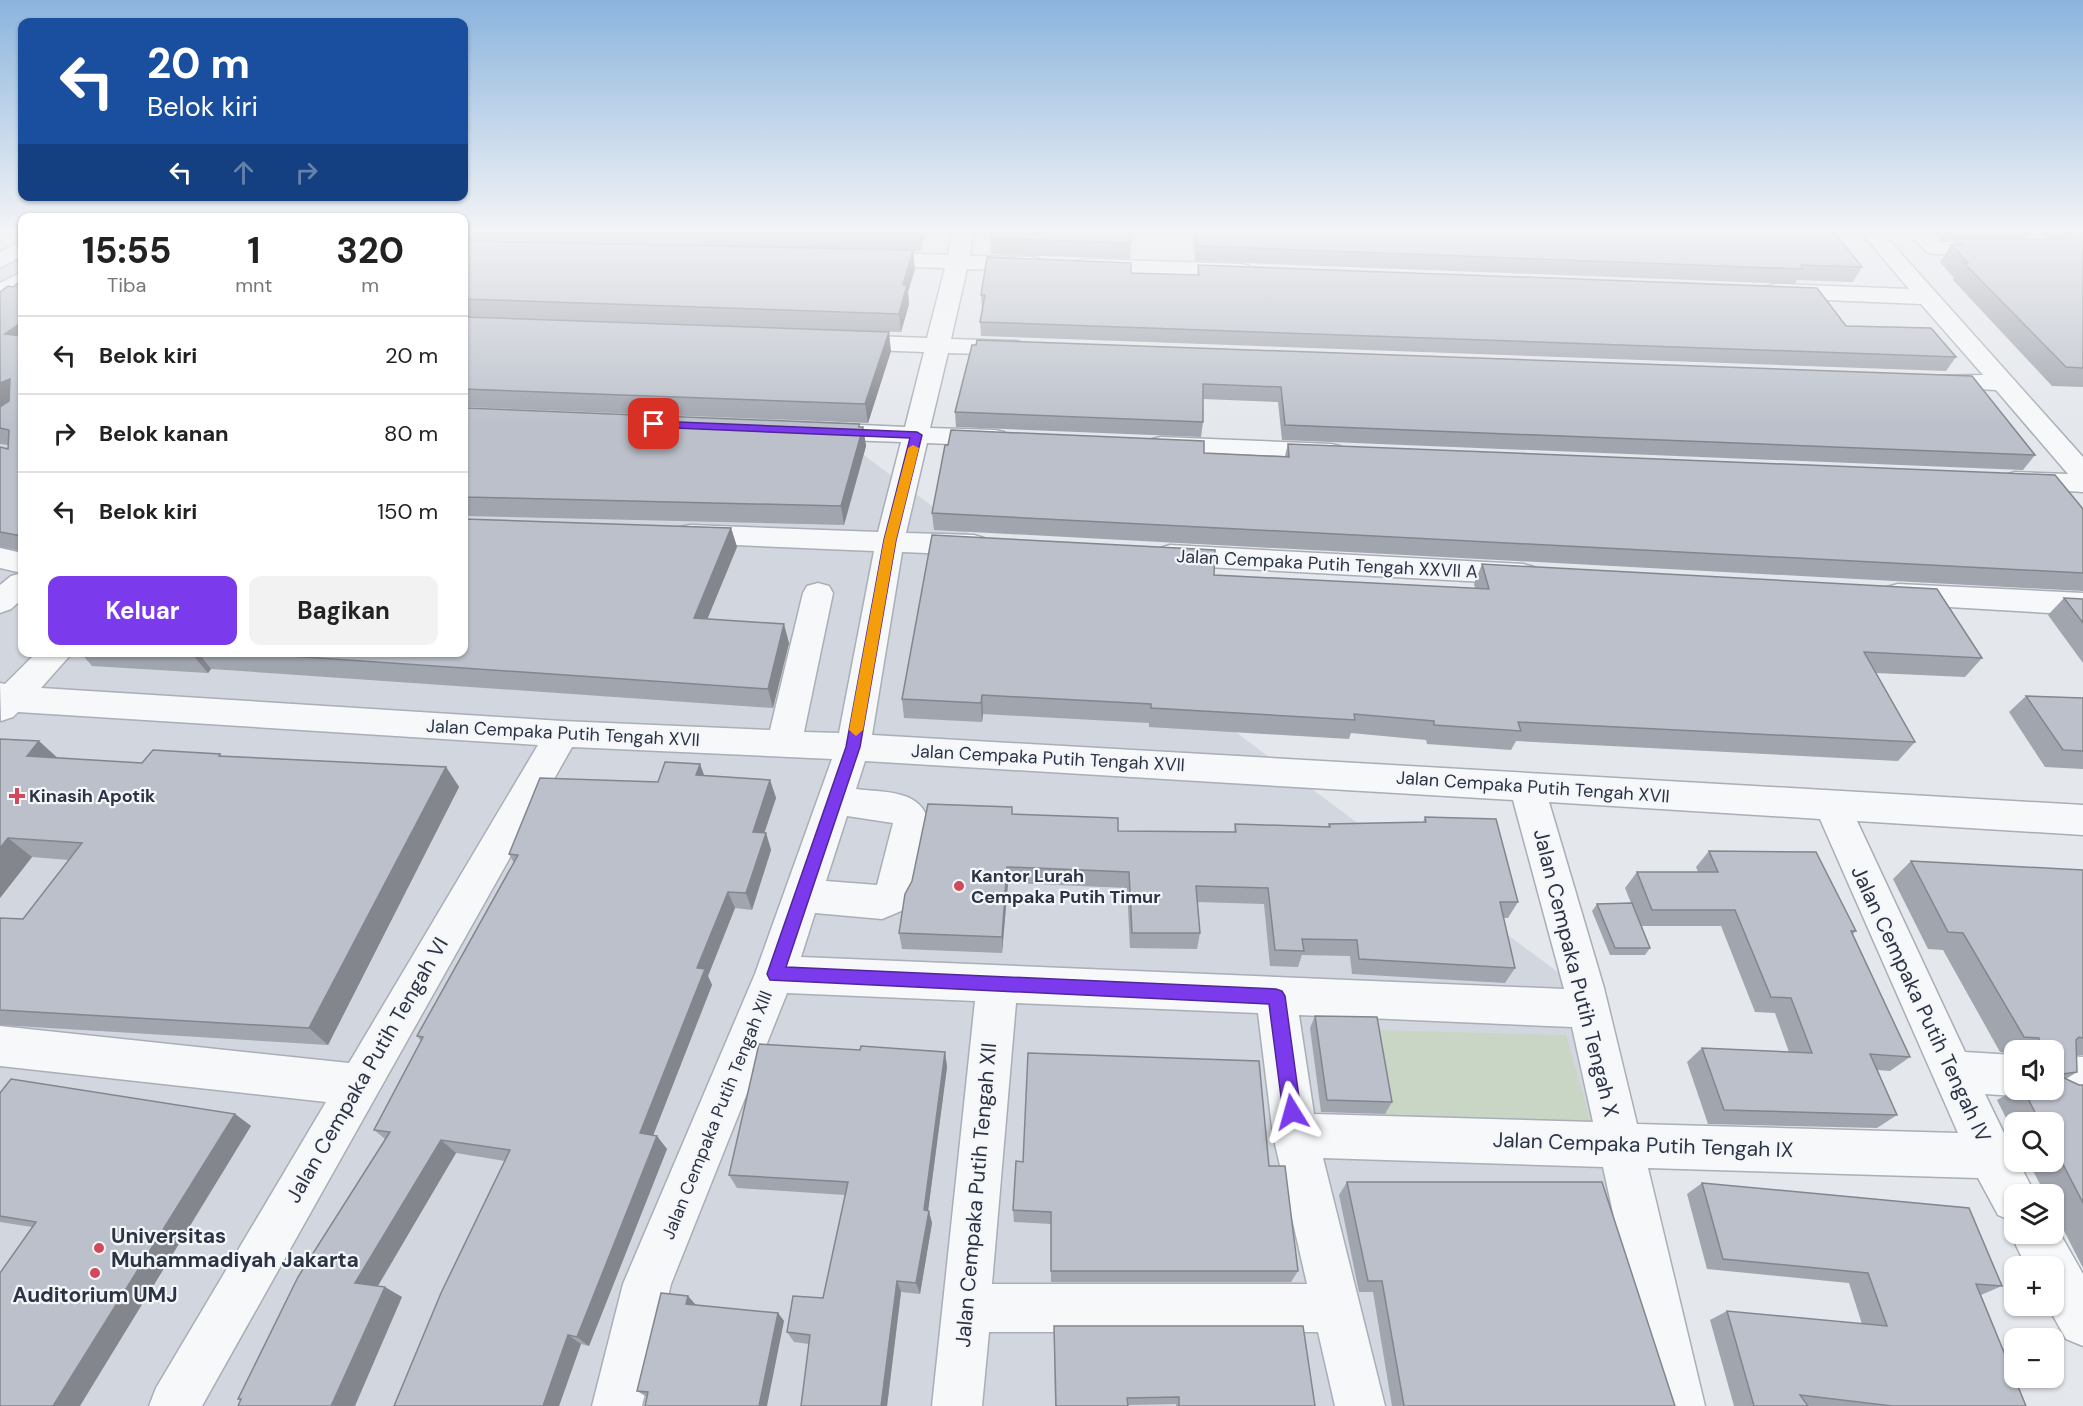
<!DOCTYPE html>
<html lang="id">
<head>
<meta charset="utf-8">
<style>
	:root { --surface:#fff; --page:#f2f2f2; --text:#222; --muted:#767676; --line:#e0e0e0; --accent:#7c3aed }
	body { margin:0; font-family:"DM Sans",sans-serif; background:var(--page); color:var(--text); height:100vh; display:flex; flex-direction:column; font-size:22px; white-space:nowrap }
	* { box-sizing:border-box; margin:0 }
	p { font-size:20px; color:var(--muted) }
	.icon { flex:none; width:33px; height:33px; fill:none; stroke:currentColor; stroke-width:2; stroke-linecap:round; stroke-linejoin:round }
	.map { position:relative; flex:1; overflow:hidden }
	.sheet { position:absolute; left:18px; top:213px; width:450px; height:444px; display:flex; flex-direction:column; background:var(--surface); border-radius:12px; box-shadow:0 2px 4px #0004 }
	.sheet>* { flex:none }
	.hud { position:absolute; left:18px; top:18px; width:450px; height:183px; border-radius:12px; box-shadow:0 2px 4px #0004; background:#1a4fa0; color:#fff; overflow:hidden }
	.tools { position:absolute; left:2004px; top:1040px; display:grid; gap:12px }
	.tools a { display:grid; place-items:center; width:60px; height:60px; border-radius:12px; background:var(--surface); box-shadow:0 2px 4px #0004; font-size:30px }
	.pin { position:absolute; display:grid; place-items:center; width:51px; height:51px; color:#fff; margin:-26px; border-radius:12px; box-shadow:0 3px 9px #0006 }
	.me { position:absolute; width:66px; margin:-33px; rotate:352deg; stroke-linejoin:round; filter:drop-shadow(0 0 4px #0008) }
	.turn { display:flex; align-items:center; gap:21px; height:126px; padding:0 30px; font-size:27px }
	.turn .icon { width:78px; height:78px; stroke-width:2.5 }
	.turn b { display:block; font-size:42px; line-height:51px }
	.lanes { display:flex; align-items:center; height:57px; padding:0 30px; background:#0003; justify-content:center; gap:30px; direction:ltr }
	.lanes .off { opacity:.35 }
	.eta { display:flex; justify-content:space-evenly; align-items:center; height:102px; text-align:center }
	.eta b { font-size:36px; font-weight:700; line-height:42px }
	.cta { display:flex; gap:12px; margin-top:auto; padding:12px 30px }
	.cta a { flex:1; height:69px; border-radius:12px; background:var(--accent); color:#fff; font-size:24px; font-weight:700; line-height:69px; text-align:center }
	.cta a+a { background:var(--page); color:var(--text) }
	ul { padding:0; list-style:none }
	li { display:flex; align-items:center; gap:18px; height:78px; padding:0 30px; border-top:2px solid var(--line) }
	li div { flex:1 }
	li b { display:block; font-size:22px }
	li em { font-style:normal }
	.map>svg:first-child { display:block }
	.built { fill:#d2d6de }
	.green { fill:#c9d6c5 }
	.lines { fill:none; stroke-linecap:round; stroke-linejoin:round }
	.minor-casing { stroke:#a9aeb7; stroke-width:3 }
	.minor { fill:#f7f8fa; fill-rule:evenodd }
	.wall { fill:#a1a5ae }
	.shaded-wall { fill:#83868d }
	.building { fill:#bbc0ca; stroke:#83868d; stroke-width:1.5 }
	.route { fill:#7c3aed; stroke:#51269a; stroke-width:1.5 }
	.slow { fill:#f59e0b }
	.poi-dot { fill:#d1495b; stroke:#f4f6f9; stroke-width:2 }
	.labels { text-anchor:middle; stroke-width:4.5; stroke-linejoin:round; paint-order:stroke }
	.street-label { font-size:18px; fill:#2b3445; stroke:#f4f6f9 }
	.poi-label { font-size:18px; font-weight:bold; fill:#2b3445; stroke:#f4f6f9; text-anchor:start }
	.near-street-label { font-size:21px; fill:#2b3445; stroke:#f4f6f9 }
	.near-poi-label { font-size:21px; font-weight:bold; fill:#2b3445; stroke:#f4f6f9; text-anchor:start }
</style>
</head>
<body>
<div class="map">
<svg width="2083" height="1406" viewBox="0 0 2083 1406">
	<rect width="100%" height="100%" fill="#e4e7ec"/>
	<polygon class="built" points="0,255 22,257 22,652 464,652 464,301 685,322 1606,1008 1689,1406 0,1406"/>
	<polygon class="green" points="1371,1030 1566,1035 1593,1129 1387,1123"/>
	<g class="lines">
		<defs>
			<g id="minor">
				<path d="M953 231H973L970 256 1032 257 1040 259 1043 264 1040 269 1032 271 967 269 951 339 1016 341 1024 343 1028 348 1024 353 1016 355 948 353 930 428 995 430 1004 432 1008 438 1004 444 995 446 927 443 906 533 974 535 984 538 988 545 984 552 974 555 902 552 872 735 2083 805V835L1857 821 1965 1052 2014 1055V1089L2029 1090 2014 1096 1985 1094 2014 1154V1161H2018L2035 1194H2014V1233H2054V1223L2083 1274V1346L2066 1339 2047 1305H2054V1266H2026L2010 1233 2014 1222 1998 1215 1978 1178 1648 1168 1705 1406H1655L1603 1167 1323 1158 1385 1406H1335L1318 1332H989L982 1406H932L975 1001 787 993 671 1284 642 1406H592L623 1284 755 974 832 759 572 747 202 1406H149L156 1388 326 1102 0 1066V1026L349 1063 538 745 18 712 13 717 1 721 0 683 5 684 37 652H73L41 688 562 721 770 730 803 593 807 586 818 583 829 586 833 593 804 732 839 733 874 551 690 543 680 541 676 534 680 527 690 525 878 532 901 442 819 439 810 437 806 431 810 425 819 423 905 427 924 352 846 349 838 347 834 342 838 337 846 335 927 338 945 268 870 266 862 264 859 259 862 254 870 252 948 255ZM865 761 1513 800 1564 989 801 957 815 913 882 919 906 909 912 897 929 824C922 789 886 793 856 789ZM1549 802 1820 819 1958 1133 1637 1124 1604 988ZM847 816 893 823 877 885 826 881ZM1016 1003 1258 1013 1273 1135 1307 1284H992ZM1299 1015 1572 1027 1593 1122 1314 1114Z"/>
				<polygon points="1860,231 1881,231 2083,457 2083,492 2005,487 2001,481 2005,475 2015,472 2068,474 1996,390 1925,386 1922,381 1925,376 1983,375 1921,304 1776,298 1768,296 1765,291 1768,286 1776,284 1909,289"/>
				<polygon points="1906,231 1928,231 1941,242 2028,242 2018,231 2040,231 2058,249 2055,254 2047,255 1936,254 1928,253"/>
				<polygon points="22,241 22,256 0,268 0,252"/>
				<polygon points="1086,259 1241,264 1249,266 1252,271 1249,276 1241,278 1078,271 1075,266 1078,261"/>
				<polygon points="22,272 22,288 0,299 0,283"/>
				<polygon points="1161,437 1331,444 1340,446 1344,452 1340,458 1331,460 1152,451 1148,445 1152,439"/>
				<polygon points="1170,545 1523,564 1534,567 1538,574 1534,581 1523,584 1170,565 1160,562 1155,555 1160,548"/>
				<polygon points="0,548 22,553 22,599 11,609 0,613 0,585 11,576 22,573 0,568"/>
				<polygon points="1898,584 2083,593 2083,615 1898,604 1887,601 1883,594 1887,587"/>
				<polygon points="2054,1055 2083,1057 2083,1099 2054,1097 2039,1091 2054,1089"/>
			</g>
		</defs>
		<use href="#minor" class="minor-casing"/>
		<use href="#minor" class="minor"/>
	</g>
	<g class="wall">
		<polygon points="464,231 926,231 920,251 913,251 915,269 908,292 909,304 901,332 746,327 891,351 868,423 464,407"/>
		<polygon points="1193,231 1833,231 1862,267 1853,282 1797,280 1795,284 1195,261"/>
		<polygon points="1931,231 2029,231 2024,239 2051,239 2043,231 2083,231 2083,387 2052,386 1953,280 1954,278 1940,262 1951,245 1952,245 1955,240 1942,240"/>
		<polygon points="990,238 1131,243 1130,259 991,254"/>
		<polygon points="1198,265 1846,326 1956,357 1946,371 981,336 980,322 983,309 982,309 981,295 1131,273 1197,275"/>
		<polygon points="22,280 22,551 0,547 0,447 8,449 8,445 0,444 0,407 13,287"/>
		<polygon points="972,345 2035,455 2023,470 1282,440 1278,402 1203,399 1203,422 1201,437 956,427 955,412"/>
		<polygon points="464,408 863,427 866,446 844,525 464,516"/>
		<polygon points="1288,444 2083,509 2083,591 934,530 932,513 1204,453 1285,456"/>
		<polygon points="731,528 737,547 707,619 789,643 773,708 211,669 208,673 92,666 80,652 464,652"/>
		<polygon points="1482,564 1982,658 1965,677 1875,673 1915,742 1898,761 1516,741 1511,750 1427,744 1426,740 1351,733 1349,739 1149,727 1149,723 983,714 982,722 904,718 902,699 1214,575 1475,588 1474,584"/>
		<polygon points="2064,598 2083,599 2083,663 2048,615"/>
		<polygon points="2026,696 2083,698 2083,769 2045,767 2009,712"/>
		<polygon points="0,739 57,758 142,763 220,754 222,756 446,767 459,787 328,1045 0,1025 0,918 23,919 69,860 32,857 0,898"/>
		<polygon points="700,764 704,775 770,780 776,798 764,833 766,833 771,850 752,910 735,908 708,976 712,985 653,1135 667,1149 589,1346 581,1344 559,1406 394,1406 505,1161 456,1153 378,1286 402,1297 241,1400 238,1399 385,1139 374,1130 421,1041 417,1036 514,863 509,854 658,782"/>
		<polygon points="1012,807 1012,814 1118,831 1234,832 1235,824 1328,827 1329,824 1423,822 1425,817 1518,902 1508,918 1503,918 1515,968 1505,983 1352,974 1350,956 1302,955 1298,967 1270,966 1264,904 1197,902 1200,933 1197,949 1130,948 1127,888 1008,883 1002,953 902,949 899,933"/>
		<polygon points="1709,851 1856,931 1853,934 1910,1057 1890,1071 1877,1070 1897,1115 1877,1128 1708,1124 1687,1062 1702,1048 1789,1052 1775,1013 1755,1012 1721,926 1641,926 1650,948 1645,955 1610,955 1592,911 1597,904 1631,903 1625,888 1637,872 1698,872 1696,867"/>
		<polygon points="1911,861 2083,870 2083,1055 2077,1055 2077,1072 2066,1079 2079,1085 2083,1085 2083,1268 2054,1211 2054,1194 2045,1194 2028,1161 2054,1161 2054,1122 2014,1122 2014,1134 1997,1100 2016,1089 2054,1089 2054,1050 2014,1050 2014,1053 2000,1052 1943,950 1928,949 1893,879"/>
		<polygon points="1315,1016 1392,1102 1385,1114 1321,1112 1310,1028"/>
		<polygon points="860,1050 945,1052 947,1067 928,1210 932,1223 920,1294 901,1292 887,1406 801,1406 809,1344 794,1342 787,1332 823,1298 845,1195 737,1188 729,1175"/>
		<polygon points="0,1093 235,1114 251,1126 32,1227 0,1222"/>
		<polygon points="1269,1166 1298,1271 1291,1282 1051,1282 1051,1224 1014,1222 1013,1210"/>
		<polygon points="1347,1182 1675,1406 1392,1406 1373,1292 1359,1292 1339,1195"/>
		<polygon points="1702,1183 2002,1286 1981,1295 2026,1406 1734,1406 1710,1320 1727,1311 1862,1324 1849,1283 1707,1269 1687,1194"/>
		<polygon points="696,1305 778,1313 784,1321 647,1397 637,1391"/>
		<polygon points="1054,1334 1315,1406 1176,1406 1176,1404 1128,1405 1128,1406 1055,1406"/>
	</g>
	<g class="shaded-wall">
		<polygon points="919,231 926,231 920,251 918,233"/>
		<polygon points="913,250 915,269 908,292 909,304 901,332 899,314 903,285"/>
		<polygon points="22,322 22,349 5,334"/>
		<polygon points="889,332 891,351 868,423 865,404"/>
		<polygon points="10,379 22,395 0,407 0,383"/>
		<polygon points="859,424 861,435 863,427 866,446 844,525 841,506"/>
		<polygon points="731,528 737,547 700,637 694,618"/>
		<polygon points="784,624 789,643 773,708 768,689"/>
		<polygon points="194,652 198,652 211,669 208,673 192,654"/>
		<polygon points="982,695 983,714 982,722 981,703"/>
		<polygon points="39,741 61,761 27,756"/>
		<polygon points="700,764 706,781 696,775"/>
		<polygon points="446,767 459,787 328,1045 309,1028"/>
		<polygon points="770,780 776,798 759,849 753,832"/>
		<polygon points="766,833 771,850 752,910 746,893"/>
		<polygon points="8,838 32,857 0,898 0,848"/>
		<polygon points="1007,867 1008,883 1002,953 1002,937"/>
		<polygon points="728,892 735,908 708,976 712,985 649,1146 640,1133 697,968"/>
		<polygon points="945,1052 947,1067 927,1219 929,1211 932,1223 920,1294 916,1283 924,1210"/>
		<polygon points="235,1114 251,1126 80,1406 53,1406"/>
		<polygon points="657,1136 667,1149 589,1346 577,1337"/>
		<polygon points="441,1140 456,1153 373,1294 355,1283"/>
		<polygon points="897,1281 901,1292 887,1406 881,1406"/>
		<polygon points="385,1287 402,1297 355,1406 331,1406"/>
		<polygon points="688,1296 696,1305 686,1304"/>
		<polygon points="778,1313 784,1321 767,1406 759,1406"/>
		<polygon points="568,1335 581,1344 559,1406 543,1406"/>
	</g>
	<g class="building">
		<polygon points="759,231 919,231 918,233"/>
		<polygon points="992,231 1131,231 1131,243 990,238"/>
		<polygon points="1196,231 1833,231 1862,267 1801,265 1803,269 1197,246"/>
		<polygon points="2072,231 2083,231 2083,368 2066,367 1964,263 1968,263 1951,245 1962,245 1956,239 2068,239"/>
		<polygon points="464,241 913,250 903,285 907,285 899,314 464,299"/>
		<polygon points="987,257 1131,263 1131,273 1199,275 1198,265 1817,288 1846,326 1931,328 1956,357 980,322 985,295 981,295"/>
		<polygon points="22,280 22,322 5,334 22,336 22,536 0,532 0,447 8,449 9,430 0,428 0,407 9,401 10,379 0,383 0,292 8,286 13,287"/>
		<polygon points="464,317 889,332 865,404 464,389"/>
		<polygon points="977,340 1972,376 2035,455 1285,425 1281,387 1203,384 1203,422 955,412 972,345 976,345"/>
		<polygon points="464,408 859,424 859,427 863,427 841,506 464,497"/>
		<polygon points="951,430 1204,441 1204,453 1289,457 1288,444 2055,475 2083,509 2083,573 932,513 945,445 948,445"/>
		<polygon points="464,519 731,528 694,618 784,624 768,689 232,652 464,652"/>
		<polygon points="932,535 1215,550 1214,575 1489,589 1482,564 1937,589 1982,658 1864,652 1915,742 1518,722 1521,731 1434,725 1434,721 1354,714 1355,720 1151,708 1151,704 982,695 981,703 902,699"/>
		<polygon points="2064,598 2083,599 2083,623"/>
		<polygon points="164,652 194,652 192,654"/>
		<polygon points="2026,696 2083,698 2083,751 2063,750"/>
		<polygon points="0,739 39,741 27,756 142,763 153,750 220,754 219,756 446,767 309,1028 0,1010 0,918 23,919 82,843 8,838 0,848"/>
		<polygon points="665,762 700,764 696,775 770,780 753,832 766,833 746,893 728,892 697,968 705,969 640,1133 657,1136 577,1337 568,1335 543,1406 394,1406 441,1293 510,1150 441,1140 355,1283 385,1287 331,1406 238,1406 241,1399 238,1399 298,1277 390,1132 374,1130 423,1037 417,1036 518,855 509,854 540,778 658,782"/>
		<polygon points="928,804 1012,807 1012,814 1118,818 1118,831 1236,832 1235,824 1330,827 1329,824 1426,822 1425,817 1496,819 1518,902 1500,902 1515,968 1359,959 1357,940 1302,939 1304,951 1275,950 1268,888 1196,886 1200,933 1132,933 1129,872 1007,867 1002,937 899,933 905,894 912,881"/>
		<polygon points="1709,851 1816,852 1856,931 1851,931 1910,1057 1870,1054 1897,1115 1724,1110 1702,1048 1812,1053 1791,998 1771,997 1735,910 1652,910 1637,872 1718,872"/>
		<polygon points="1911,861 2083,870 2083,1038 2079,1037 2076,1040 2077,1072 2063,1074 2062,1077 2079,1085 2083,1085 2083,1203 2054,1147 2054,1122 2040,1122 2023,1089 2054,1089 2054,1076 2055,1074 2054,1074 2054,1050 2040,1050 2039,1038 2024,1037 1963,933 1948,932"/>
		<polygon points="1632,903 1650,948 1615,948 1597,904"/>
		<polygon points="1315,1016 1377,1017 1392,1102 1327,1100"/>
		<polygon points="759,1044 860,1050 861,1046 945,1052 924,1210 929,1211 916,1283 897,1281 881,1406 801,1406 810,1335 787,1332 793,1296 823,1298 848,1182 729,1175"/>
		<polygon points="1028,1053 1259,1061 1269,1166 1285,1166 1298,1271 1051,1271 1051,1212 1013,1210 1016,1161 1023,1162"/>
		<polygon points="11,1079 235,1114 53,1406 0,1406 0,1273 36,1222 0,1216 0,1093"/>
		<polygon points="1347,1182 1602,1182 1675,1406 1404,1406 1382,1281 1368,1281"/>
		<polygon points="1702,1183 1969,1208 2002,1286 1976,1284 2026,1406 1892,1406 1800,1395 1808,1406 1754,1406 1727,1311 1887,1326 1868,1273 1723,1259"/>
		<polygon points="661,1293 688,1296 686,1304 778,1313 759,1406 645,1406 648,1392 637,1391"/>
		<polygon points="1054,1326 1303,1326 1315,1406 1179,1406 1179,1397 1127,1398 1128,1406 1056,1406"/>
	</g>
	<linearGradient id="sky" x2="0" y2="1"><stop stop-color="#8bb4dd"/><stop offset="0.54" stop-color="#f3f4f6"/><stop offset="1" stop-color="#f3f4f6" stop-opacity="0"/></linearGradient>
	<rect width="2083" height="427" fill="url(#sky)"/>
	<polygon class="route" points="654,421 917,432 922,435 896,540 860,747 786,967 1276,989 1282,991 1285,996 1301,1112 1298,1119 1292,1121 1286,1119 1283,1112 1269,1004 770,980 767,974 846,747 884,540 910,438 651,427 651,422"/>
	<polygon class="slow" points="913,445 919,448 896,540 863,730 856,736 849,730 884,540 908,448"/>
	<g class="poi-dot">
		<path d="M14 787h6v6h6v6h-6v6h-6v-6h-6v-6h6z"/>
		<circle cx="959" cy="886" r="6"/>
		<circle cx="99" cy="1248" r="6"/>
		<circle cx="95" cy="1273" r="6"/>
	</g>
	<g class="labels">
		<g class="street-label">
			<text transform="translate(1327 564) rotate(3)" y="6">Jalan Cempaka Putih Tengah XXVII A</text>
			<text transform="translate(563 733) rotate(3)" y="6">Jalan Cempaka Putih Tengah XVII</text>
			<text transform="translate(1048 758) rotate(3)" y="6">Jalan Cempaka Putih Tengah XVII</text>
			<text transform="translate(1533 787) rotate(4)" y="6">Jalan Cempaka Putih Tengah XVII</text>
			<text transform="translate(717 1115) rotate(-68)" y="6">Jalan Cempaka Putih Tengah XIII</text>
		</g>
		<g class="poi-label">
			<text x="29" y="802">Kinasih Apotik</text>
			<text x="971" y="882">Kantor Lurah<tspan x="971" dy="21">Cempaka Putih Timur</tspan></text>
		</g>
		<g class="near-street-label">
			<text transform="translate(1576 973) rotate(76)" y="7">Jalan Cempaka Putih Tengah X</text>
			<text transform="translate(1921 1004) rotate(65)" y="7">Jalan Cempaka Putih Tengah IV</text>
			<text transform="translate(367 1070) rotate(-60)" y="7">Jalan Cempaka Putih Tengah VI</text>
			<text transform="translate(1643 1145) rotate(2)" y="7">Jalan Cempaka Putih Tengah IX</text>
			<text transform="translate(976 1195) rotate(-85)" y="7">Jalan Cempaka Putih Tengah XII</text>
		</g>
		<g class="near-poi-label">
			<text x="111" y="1243">Universitas<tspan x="111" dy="24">Muhammadiyah Jakarta</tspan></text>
			<text x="95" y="1302" text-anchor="middle">Auditorium UMJ</text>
		</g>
	</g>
</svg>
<div class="tools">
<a><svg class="icon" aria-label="sound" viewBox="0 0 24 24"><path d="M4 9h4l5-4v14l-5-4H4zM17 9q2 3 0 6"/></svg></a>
<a><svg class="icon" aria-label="search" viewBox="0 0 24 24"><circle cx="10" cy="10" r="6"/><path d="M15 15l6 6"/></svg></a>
<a><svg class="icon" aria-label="layers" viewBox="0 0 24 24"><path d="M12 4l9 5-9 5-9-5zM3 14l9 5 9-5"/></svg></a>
<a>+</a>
<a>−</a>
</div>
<div class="pin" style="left:654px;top:424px;background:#d93025"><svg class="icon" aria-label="arrive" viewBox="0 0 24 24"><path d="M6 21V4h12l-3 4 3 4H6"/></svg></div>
<svg class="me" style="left:1292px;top:1112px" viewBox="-20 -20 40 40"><path d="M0-17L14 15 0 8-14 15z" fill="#7c3aed" stroke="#fff" stroke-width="4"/></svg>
<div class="hud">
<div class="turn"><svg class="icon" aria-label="left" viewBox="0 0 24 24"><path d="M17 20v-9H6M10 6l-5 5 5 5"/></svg><div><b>20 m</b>Belok kiri</div></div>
<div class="lanes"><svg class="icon" aria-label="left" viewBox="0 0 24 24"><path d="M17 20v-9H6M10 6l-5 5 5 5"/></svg><svg class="icon off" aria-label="ahead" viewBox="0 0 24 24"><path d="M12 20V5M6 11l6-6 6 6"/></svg><svg class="icon off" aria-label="right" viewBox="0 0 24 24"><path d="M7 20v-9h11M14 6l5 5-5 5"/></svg></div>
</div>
<section class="sheet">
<div class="eta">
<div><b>15:55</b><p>Tiba</p></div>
<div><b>1</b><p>mnt</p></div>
<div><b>320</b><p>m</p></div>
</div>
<ul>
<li><svg class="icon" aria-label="left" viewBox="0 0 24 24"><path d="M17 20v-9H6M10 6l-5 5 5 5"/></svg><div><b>Belok kiri</b></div><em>20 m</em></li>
<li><svg class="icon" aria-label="right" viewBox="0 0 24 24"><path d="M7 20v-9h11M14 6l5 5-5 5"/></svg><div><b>Belok kanan</b></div><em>80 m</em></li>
<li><svg class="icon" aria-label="left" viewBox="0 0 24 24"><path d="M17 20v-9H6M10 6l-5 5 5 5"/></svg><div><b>Belok kiri</b></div><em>150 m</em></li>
</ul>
<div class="cta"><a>Keluar</a><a>Bagikan</a></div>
</section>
</div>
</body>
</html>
